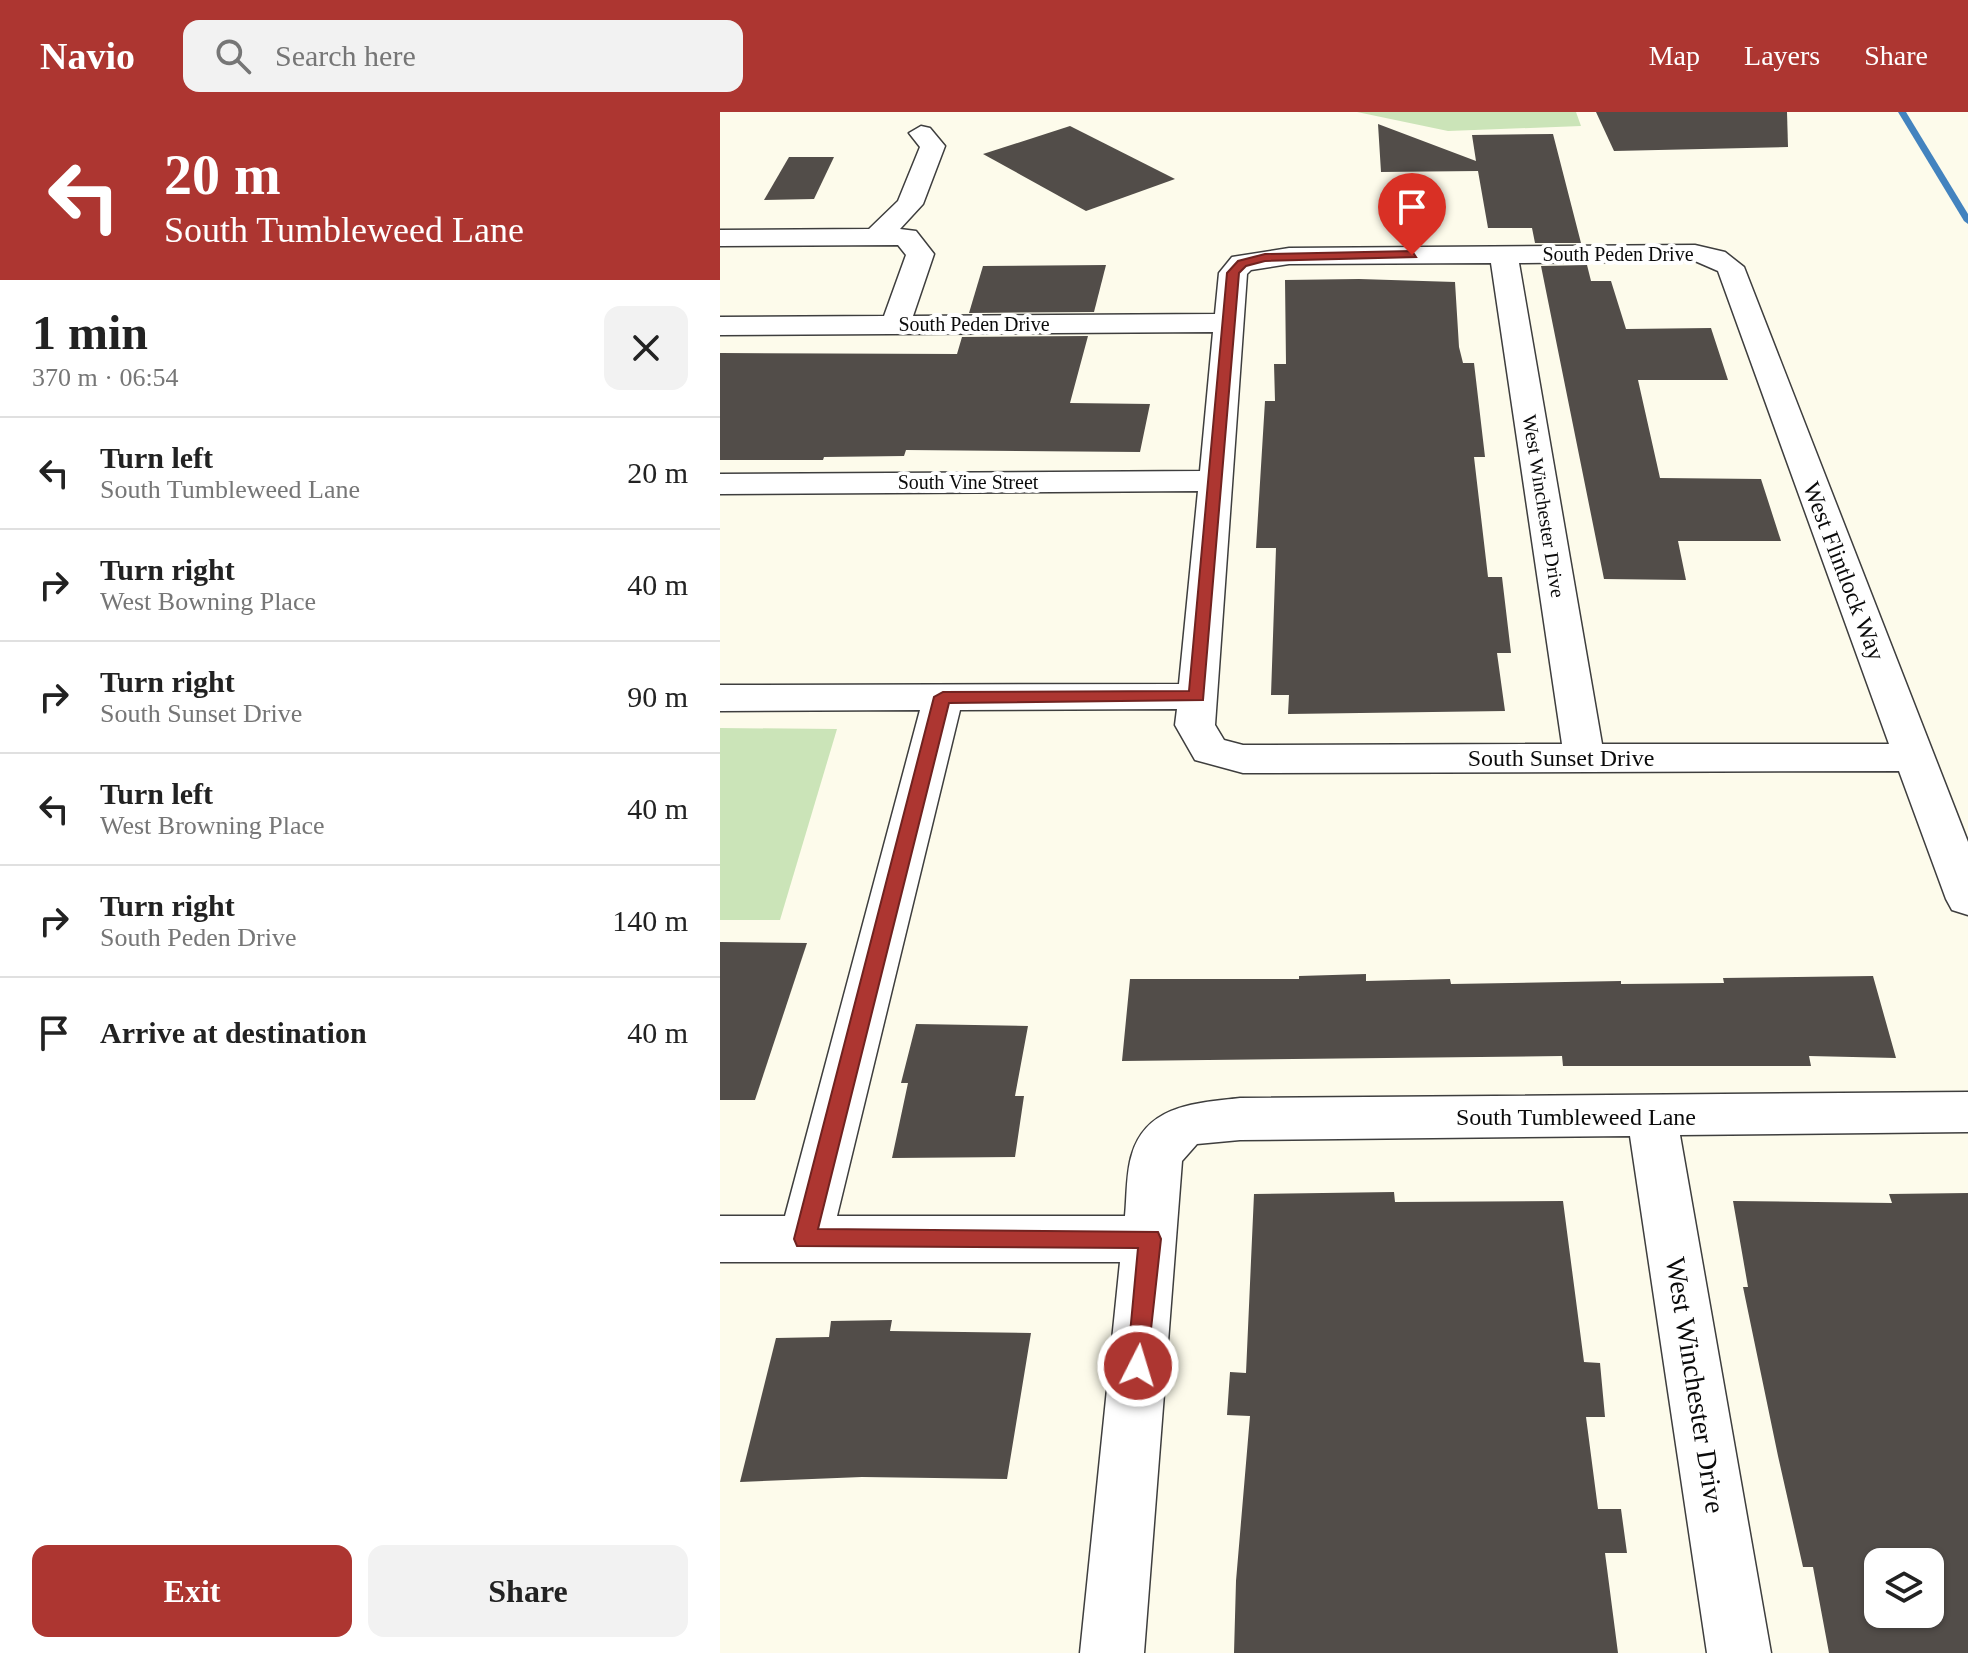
<!DOCTYPE html>
<html lang="en">
<head>
<meta charset="utf-8">
<style>
	:root { --surface:#fff; --page:#f2f2f2; --text:#222; --muted:#767676; --line:#e0e0e0; --accent:#ad3631 }
	body { margin:0; font-family:Georgia,serif; background:var(--page); color:var(--text); height:100vh; display:flex; flex-direction:column; font-size:30px; white-space:nowrap }
	* { box-sizing:border-box; margin:0 }
	p { font-size:26px; color:var(--muted) }
	.icon { flex:none; width:44px; height:44px; fill:none; stroke:currentColor; stroke-width:2; stroke-linecap:round; stroke-linejoin:round }
	.map { position:relative; flex:1; overflow:hidden }
	.side { display:flex; flex-direction:column; background:var(--surface); width:720px }
	.side>* { flex:none }
	.top-card { background:#ad3631; color:#fff; overflow:hidden }
	.fabs { position:absolute; left:1144px; top:1436px; display:grid; gap:16px }
	.fabs a { display:grid; place-items:center; width:80px; height:80px; border-radius:16px; background:var(--surface); box-shadow:0 2px 6px #0004; font-size:40px }
	.pin { position:absolute; display:grid; place-items:center; width:68px; height:68px; color:#fff; margin:-82px -34px; border-radius:50% 50% 50% 0; rotate:-45deg; box-shadow:0 0 8px #0007 }
	.pin .icon { rotate:45deg }
	.me { position:absolute; width:88px; margin:-44px; rotate:5deg; stroke-linejoin:round; filter:drop-shadow(0 0 6px #0008) }
	.turn { display:flex; align-items:center; gap:28px; height:168px; padding:0 32px; font-size:36px }
	.turn .icon { width:104px; height:104px; stroke-width:2.5 }
	.turn b { display:block; font-size:56px; line-height:68px }
	.round { display:grid; place-items:center; flex:none; width:84px; height:84px; border-radius:16px; background:var(--page) }
	.headline { display:flex; align-items:center; justify-content:space-between; height:136px; padding:0 32px }
	h1 { font-size:48px; font-weight:800; line-height:60px }
	.cta { display:flex; gap:16px; margin-top:auto; padding:16px 32px }
	.cta a { flex:1; height:92px; border-radius:16px; background:var(--accent); color:#fff; font-size:32px; font-weight:800; line-height:92px; text-align:center }
	.cta a+a { background:var(--page); color:var(--text) }
	ul { padding:0; list-style:none }
	li { display:flex; align-items:center; gap:24px; height:112px; padding:0 32px; border-top:2px solid var(--line) }
	li div { flex:1 }
	li b { display:block; font-size:30px }
	li em { font-style:normal }
	header { display:flex; align-items:center; gap:48px; box-sizing:border-box; height:112px; padding:0 40px; background:var(--accent); color:#fff }
	header strong { font-size:38px }
	nav { display:flex; gap:44px; margin-inline-start:auto; font-size:28px }
	.search { width:560px; height:72px; background:var(--page); display:flex; align-items:center; gap:20px; box-sizing:border-box; padding:0 28px; border-radius:16px; color:var(--muted); font-size:30px }
	main { display:flex; flex:1; min-height:0 }
	.map>svg:first-child { display:block }
	.green { fill:#cbe4b8 }
	.lines { fill:none; stroke-linecap:round; stroke-linejoin:round }
	.stream { fill:#4383bf; fill-rule:evenodd }
	.building { fill:#524d49; fill-rule:evenodd }
	.minor-casing { stroke:#3e3e3e; stroke-width:3 }
	.minor { fill:#fff; fill-rule:evenodd }
	.route { fill:#ad3631; stroke:#702320; stroke-width:2 }
	.labels { text-anchor:middle; stroke-width:8; stroke-linejoin:round; paint-order:stroke }
	.far-street-label { font-size:20px; fill:#0b0b0b; stroke:#fff }
	.street-label { font-size:24px; fill:#0b0b0b; stroke:#fff }
	.near-street-label { font-size:28px; fill:#0b0b0b; stroke:#fff }
</style>
</head>
<body>
<header>
<strong>Navio</strong>
<div class="search"><svg class="icon" aria-label="search" viewBox="0 0 24 24"><circle cx="10" cy="10" r="6"/><path d="M15 15l6 6"/></svg>Search here</div>
<nav><a>Map</a><a>Layers</a><a>Share</a></nav>
</header>
<main>
<section class="side">
<div class="top-card">
<div class="turn"><svg class="icon" aria-label="left" viewBox="0 0 24 24"><path d="M17 20v-9H6M10 6l-5 5 5 5"/></svg><div><b>20 m</b>South Tumbleweed Lane</div></div>
</div>
<div class="headline"><div><h1>1 min</h1><p>370 m · 06:54</p></div><a class="round"><svg class="icon" aria-label="close" viewBox="0 0 24 24"><path d="M6 6l12 12M18 6L6 18"/></svg></a></div>
<ul>
<li><svg class="icon" aria-label="left" viewBox="0 0 24 24"><path d="M17 20v-9H6M10 6l-5 5 5 5"/></svg><div><b>Turn left</b><p>South Tumbleweed Lane</p></div><em>20 m</em></li>
<li><svg class="icon" aria-label="right" viewBox="0 0 24 24"><path d="M7 20v-9h11M14 6l5 5-5 5"/></svg><div><b>Turn right</b><p>West Bowning Place</p></div><em>40 m</em></li>
<li><svg class="icon" aria-label="right" viewBox="0 0 24 24"><path d="M7 20v-9h11M14 6l5 5-5 5"/></svg><div><b>Turn right</b><p>South Sunset Drive</p></div><em>90 m</em></li>
<li><svg class="icon" aria-label="left" viewBox="0 0 24 24"><path d="M17 20v-9H6M10 6l-5 5 5 5"/></svg><div><b>Turn left</b><p>West Browning Place</p></div><em>40 m</em></li>
<li><svg class="icon" aria-label="right" viewBox="0 0 24 24"><path d="M7 20v-9h11M14 6l5 5-5 5"/></svg><div><b>Turn right</b><p>South Peden Drive</p></div><em>140 m</em></li>
<li><svg class="icon" aria-label="arrive" viewBox="0 0 24 24"><path d="M6 21V4h12l-3 4 3 4H6"/></svg><div><b>Arrive at destination</b></div><em>40 m</em></li>
</ul>
<div class="cta"><a>Exit</a><a>Share</a></div>
</section>
<div class="map">
<svg width="1248" height="1541" viewBox="0 0 1248 1541">
	<rect width="100%" height="100%" fill="#fdfbeb"/>
	<g class="green">
		<polygon points="637,0 856,0 861,14 728,19"/>
		<polygon points="0,616 117,617 60,808 0,808"/>
	</g>
	<g class="lines">
		<polygon class="stream" points="1178,0 1186,0 1248,102 1248,112 1244,109"/>
	</g>
	<g class="building">
		<polygon points="876,0 1067,0 1068,35 894,39"/>
		<polygon points="658,12 756,49 752,23 833,22 861,131 815,131 812,116 768,116 758,59 661,60"/>
		<polygon points="350,14 455,67 366,99 263,42"/>
		<polygon points="69,45 114,45 94,87 44,88"/>
		<polygon points="386,153 374,200 249,201 263,154"/>
		<polygon points="867,153 871,169 891,169 906,217 991,216 1008,268 918,268 940,366 1041,367 1061,429 958,429 966,468 884,467 821,154"/>
		<polygon points="639,167 735,170 739,235 743,251 754,251 765,345 754,345 768,465 782,465 791,541 777,541 785,599 568,602 569,583 551,583 556,436 536,436 545,289 555,289 554,252 566,252 565,168"/>
		<polygon points="368,224 350,291 430,292 420,340 186,338 184,344 104,345 103,348 0,348 0,241 237,242 242,225"/>
		<polygon points="0,830 87,831 35,988 0,988"/>
		<polygon points="646,862 646,869 730,867 731,872 901,869 901,872 1004,871 1003,866 1153,864 1176,946 1089,944 1091,954 843,954 842,944 402,949 410,867 579,867 579,864"/>
		<polygon points="196,912 308,914 295,984 304,984 295,1045 172,1046 188,971 181,971"/>
		<polygon points="674,1080 675,1090 843,1089 864,1250 880,1251 885,1305 866,1305 878,1397 901,1397 907,1441 885,1441 898,1541 514,1541 516,1469 530,1304 507,1303 510,1260 526,1261 534,1082"/>
		<path d="M1248 1081V1541H1109L1093 1455H1083L1058 1344 1023 1175H1028L1013 1089 1172 1091 1169 1082ZM1158 1450H1210V1502H1158Z"/>
		<polygon points="172,1208 170,1219 311,1221 287,1367 142,1365 20,1370 56,1226 109,1225 111,1209"/>
	</g>
	<g class="lines">
		<defs>
			<path id="minor" d="M201 14 210 16 225 34 203 92 180 117 196 119 214 142 193 204 495 202 499 161 512 145 569 136 975 133 1005 140 1024 155 1248 730V803L1232 798 1226 787 1179 659 523 661 475 648 455 613 457 597 240 598 117 1104H405C407 1084 406 1060 412 1042 427 992 478 991 520 986L1248 980V1020L960 1023 1051 1541H987L910 1024 520 1028 477 1032 462 1049 424 1541H360L400 1150H0V1104H65L200 598 0 599V573L459 572 478 379 0 382V362L480 359 493 220 0 223V205L164 204 186 143 178 133 0 134V118L149 117 178 89 200 35 189 21ZM975 149 998 159 1169 632H882L799 151ZM771 151 842 632 523 633 504 628 495 613 527 162 531 158 569 152Z"/>
		</defs>
		<use href="#minor" class="minor-casing"/>
		<use href="#minor" class="minor"/>
	</g>
	<polygon class="route" points="692,139 696,145 545,149 526,154 519,161 483,588 229,591 98,1117 438,1120 441,1127 426,1262 418,1265 410,1262 407,1254 418,1136 77,1134 74,1127 214,585 223,580 469,579 507,161 518,149 545,142"/>
	<g class="labels">
		<g class="far-street-label">
			<text x="898" y="149">South Peden Drive</text>
			<text x="254" y="219">South Peden Drive</text>
			<text x="248" y="377">South Vine Street</text>
			<text transform="translate(824 394) rotate(81)" y="7">West Winchester Drive</text>
		</g>
		<g class="street-label">
			<text transform="translate(1124 459) rotate(69)" y="8">West Flintlock Way</text>
			<text x="841" y="654">South Sunset Drive</text>
			<text x="856" y="1013">South Tumbleweed Lane</text>
		</g>
		<g class="near-street-label">
			<text transform="translate(976 1273) rotate(81)" y="10">West Winchester Drive</text>
		</g>
	</g>
</svg>
<div class="fabs">
<a><svg class="icon" aria-label="layers" viewBox="0 0 24 24"><path d="M12 4l9 5-9 5-9-5zM3 14l9 5 9-5"/></svg></a>
</div>
<div class="pin" style="left:692px;top:143px;background:#d93025"><svg class="icon" aria-label="arrive" viewBox="0 0 24 24"><path d="M6 21V4h12l-3 4 3 4H6"/></svg></div>
<svg class="me" style="left:418px;top:1254px" viewBox="-20 -20 40 40"><circle r="17" fill="#ad3631" stroke="#fff" stroke-width="3"/><path d="M0-11L8 9 0 5-8 9z" fill="#fff"/></svg>
</div>
</main>
</body>
</html>
